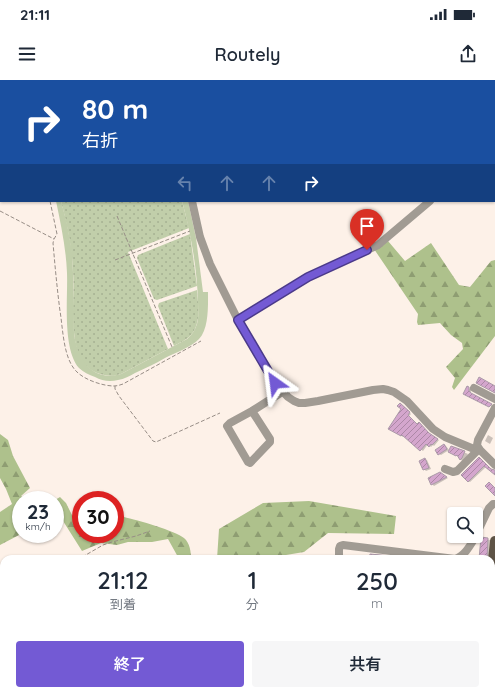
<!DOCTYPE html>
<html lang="ja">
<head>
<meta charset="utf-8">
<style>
	:root { --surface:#fff; --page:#f6f6f7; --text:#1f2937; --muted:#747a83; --accent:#735ad4 }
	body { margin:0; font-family:Quicksand,"Noto Sans JP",sans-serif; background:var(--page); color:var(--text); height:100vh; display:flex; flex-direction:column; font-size:15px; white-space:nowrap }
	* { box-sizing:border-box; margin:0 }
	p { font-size:13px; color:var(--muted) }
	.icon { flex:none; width:22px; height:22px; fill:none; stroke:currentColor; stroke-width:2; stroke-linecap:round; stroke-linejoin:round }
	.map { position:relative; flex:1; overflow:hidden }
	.sheet { position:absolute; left:0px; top:475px; width:495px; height:140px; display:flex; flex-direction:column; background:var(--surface); border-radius:12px 12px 0 0; box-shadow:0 1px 3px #0004 }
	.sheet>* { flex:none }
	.banner { position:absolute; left:0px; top:0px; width:495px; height:122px; box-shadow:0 1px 3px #0004; background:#1a4fa0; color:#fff; overflow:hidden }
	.tools { position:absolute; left:447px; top:427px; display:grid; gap:8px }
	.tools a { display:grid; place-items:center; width:36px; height:36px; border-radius:4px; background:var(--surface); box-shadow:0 1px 3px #0004; font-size:20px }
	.speed { position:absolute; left:12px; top:411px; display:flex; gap:8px; font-size:20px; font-weight:700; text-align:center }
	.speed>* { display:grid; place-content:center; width:52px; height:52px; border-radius:50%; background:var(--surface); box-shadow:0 1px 3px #0004; line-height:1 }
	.speed small { font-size:10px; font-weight:400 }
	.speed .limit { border:6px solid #d22; background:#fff; color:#111 }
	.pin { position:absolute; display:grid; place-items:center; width:34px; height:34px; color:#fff; margin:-41px -17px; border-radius:50% 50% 50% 0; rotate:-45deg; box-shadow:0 0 4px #0007 }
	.pin .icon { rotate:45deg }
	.me { position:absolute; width:44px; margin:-22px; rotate:329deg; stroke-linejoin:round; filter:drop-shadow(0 0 3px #0008) }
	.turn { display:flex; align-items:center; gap:14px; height:84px; padding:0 16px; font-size:18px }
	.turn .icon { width:52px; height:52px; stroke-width:2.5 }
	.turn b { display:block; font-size:28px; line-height:34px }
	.lanes { display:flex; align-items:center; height:38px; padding:0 16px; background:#0003; justify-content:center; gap:20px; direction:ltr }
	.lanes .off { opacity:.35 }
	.eta { display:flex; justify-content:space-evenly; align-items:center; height:68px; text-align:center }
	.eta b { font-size:24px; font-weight:600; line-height:28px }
	.cta { display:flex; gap:8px; margin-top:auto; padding:8px 16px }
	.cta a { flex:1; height:46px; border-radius:4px; background:var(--accent); color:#fff; font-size:16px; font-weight:600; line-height:46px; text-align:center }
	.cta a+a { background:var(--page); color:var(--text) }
	.status { display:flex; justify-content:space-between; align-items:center; height:28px; padding:0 20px; background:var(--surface); direction:ltr }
	.status svg { height:11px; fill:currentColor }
	header { display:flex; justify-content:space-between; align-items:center; height:52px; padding:0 16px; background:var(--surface); font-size:18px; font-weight:600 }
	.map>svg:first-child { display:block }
	.grass { fill:url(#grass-dots) }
	.forest { fill:url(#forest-firs) }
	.pitch { fill:#c1ceaa }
	.shadow { fill:#0003 }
	.building { fill:url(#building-hatch); stroke:#ab9aa8 }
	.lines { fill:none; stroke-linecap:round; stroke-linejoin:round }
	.path { stroke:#978d86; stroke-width:1; stroke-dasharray:4 2; stroke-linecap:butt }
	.minor { stroke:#a19b93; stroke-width:8 }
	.major { stroke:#5e5346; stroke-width:10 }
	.route-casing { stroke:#4b3a8a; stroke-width:10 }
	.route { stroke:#735ad4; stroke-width:7 }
</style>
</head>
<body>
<div class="status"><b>21:11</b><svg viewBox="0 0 49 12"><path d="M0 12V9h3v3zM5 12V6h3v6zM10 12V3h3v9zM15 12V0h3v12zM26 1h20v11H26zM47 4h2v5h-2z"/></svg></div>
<header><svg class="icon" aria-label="menu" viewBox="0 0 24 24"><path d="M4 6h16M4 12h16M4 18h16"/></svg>Routely<svg class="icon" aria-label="share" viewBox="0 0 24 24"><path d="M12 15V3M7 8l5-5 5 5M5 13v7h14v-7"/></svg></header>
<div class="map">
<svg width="495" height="615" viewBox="0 0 495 615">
	<defs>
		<pattern id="grass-dots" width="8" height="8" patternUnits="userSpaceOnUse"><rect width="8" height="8" fill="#c1ceaa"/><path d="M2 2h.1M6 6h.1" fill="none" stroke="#a6b192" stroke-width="1.8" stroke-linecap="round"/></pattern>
		<pattern id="forest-firs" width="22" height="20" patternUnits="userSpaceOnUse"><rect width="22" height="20" fill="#aec18c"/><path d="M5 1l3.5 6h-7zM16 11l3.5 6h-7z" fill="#8e9d72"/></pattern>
		<pattern id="building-hatch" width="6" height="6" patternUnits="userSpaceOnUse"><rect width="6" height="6" fill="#d4a6cd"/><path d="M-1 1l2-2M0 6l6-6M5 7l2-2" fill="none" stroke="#ac87a6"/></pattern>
	</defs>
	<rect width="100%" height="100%" fill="#fdf1e8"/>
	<g class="grass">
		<path d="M61 121H182L189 148 128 172 168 269 121 294C112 297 106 296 97 293 74 283 74 256 73 234 73 220 74 205 73 191 72 167 67 144 61 121Z"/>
		<polygon points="190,154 197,206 157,220 154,219 137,178 138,175"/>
		<path d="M197 210C198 225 202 244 190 256 186 260 179 263 174 266L158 226 159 223Z"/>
	</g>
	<g class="forest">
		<polygon points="388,161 405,181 431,163 459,205 470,207 491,181 495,180 495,256 454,310 452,307 455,298 446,287 463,269 462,263 451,255 440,243 418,245 417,242 418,234 374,169"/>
		<polygon points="0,354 8,360 13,376 30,408 21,416 27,420 21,420 21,454 0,465 0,432 12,424 6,409 0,398"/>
		<path d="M60 417 66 423 72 435 81 439V454H115V437C118 437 121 436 124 437 137 440 176 451 184 458 190 463 191 472 191 479H178V477L168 459 152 462H128L117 465 101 463 82 471 58 433 55 435V420Z"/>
		<polygon points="309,421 396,436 394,454 328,453 304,472 262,479 217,479 219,449 263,423"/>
		<polygon points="242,611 285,611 287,615 244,615"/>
	</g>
	<path class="pitch" d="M56 121H61L67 144 72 172 73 192 74 254C78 280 92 302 121 294L187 259C192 255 195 250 197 244 199 237 198 229 198 222 197 188 191 154 182 121H188L196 158 203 212H208C208 225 209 249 199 259 191 267 175 273 165 278 155 284 145 288 135 293 130 296 124 299 118 300 110 302 102 301 95 297 89 295 83 292 79 288 62 268 68 218 67 193 66 168 61 145 56 121Z"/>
	<g class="shadow">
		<polygon points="467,308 471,309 471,313 473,315 493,326 492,327 465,313"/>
		<polygon points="402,325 411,334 409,336 418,345 439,360 434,366 433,365 431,367 428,364 423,371 404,355 403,357 389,348 402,329"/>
		<polygon points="488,355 493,358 490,364 485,361"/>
		<polygon points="444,365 446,366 449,370 441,375 439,374"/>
		<polygon points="452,367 468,374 464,382 461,380 459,377 453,374"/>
		<polygon points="479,378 492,390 495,391 495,393 486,387 470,402 468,401"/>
		<polygon points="425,379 427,380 431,389 426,391 424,389"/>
		<polygon points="445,396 448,398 434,406 432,404"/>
		<polygon points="482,458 490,460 489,479 480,479"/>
		<polygon points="491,597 493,598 492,609 495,610 495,615 488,615 486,614 486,611 491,611"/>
		<polygon points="419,611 431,611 433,612 431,615 420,615 417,613"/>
		<polygon points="443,612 444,612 448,615 442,615"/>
		<polygon points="453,612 455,613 457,615 451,615"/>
	</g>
	<g class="building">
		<polygon points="479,297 495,306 495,313 476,303"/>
		<polygon points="467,306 469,307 469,311 471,313 492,324 489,327 463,314"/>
		<polygon points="400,323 410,332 408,335 417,344 419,342 429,353 438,359 432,365 431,364 429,367 426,364 420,371 402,355 401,356 388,349 401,329 397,326"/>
		<polygon points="444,364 447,369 438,375 435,370"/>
		<polygon points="451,366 465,371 462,378 460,380 457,375 456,376 448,372"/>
		<polygon points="479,377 491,389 495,390 495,395 484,386 468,402 461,395"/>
		<polygon points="425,378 429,388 423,390 419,381"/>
		<polygon points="440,392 447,397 431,405 428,398"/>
		<polygon points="489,402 495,408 495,416 485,406"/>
		<polygon points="481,457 488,458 487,479 479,479"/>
		<polygon points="370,474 391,476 390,479 369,479"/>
	</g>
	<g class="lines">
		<g class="path">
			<path d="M50 121 57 154 54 159 53 163C55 186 57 208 60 231 63 248 63 279 77 292 85 300 103 306 114 306 117 306 120 305 123 304L201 261"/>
			<polyline points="0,131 54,159"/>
			<polyline points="117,136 172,267"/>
			<polyline points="115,180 190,151"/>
			<polyline points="115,306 115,309 119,316 153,361 156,362 220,333"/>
			<polyline points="70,479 84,476 103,465 112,462 136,456 150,451"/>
			<polyline points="288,611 293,611"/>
			<polyline points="389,611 394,615"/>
		</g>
		<g class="minor">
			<polyline points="151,0 151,1"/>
			<polyline points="238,0 239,1"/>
			<polyline points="158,1 159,0"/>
			<polyline points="0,46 1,45"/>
			<polyline points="494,91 495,91"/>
			<polyline points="192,121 200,157 210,184 238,240 275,303 288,317 294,321 299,323 305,323 318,321 373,310 383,309 388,310 394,312 407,321 433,349 445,357 474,369 479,369"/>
			<polyline points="238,240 308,197 378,165 430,121"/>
			<polyline points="474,308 495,319"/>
			<polyline points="495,328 478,360 477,365 479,369 495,385"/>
			<polyline points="252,331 270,359 270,362 250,383 248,382 227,346 230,343 252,331 282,312"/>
			<polyline points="445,389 453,392 457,391 479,369"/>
			<polyline points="476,455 489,428 493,424 495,424"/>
			<path d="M339 479V469L340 466 343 465 455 479C465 476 471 464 476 456"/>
			<polyline points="0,529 4,535"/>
			<polyline points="491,560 495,559"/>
			<polyline points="0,574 4,572"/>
			<polyline points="59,611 62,615"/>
			<polyline points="435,615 437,611"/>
		</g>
		<g class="major">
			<polyline points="491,499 495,461"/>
			<polyline points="479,615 479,611"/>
		</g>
	</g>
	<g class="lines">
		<defs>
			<polyline id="route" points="275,303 238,240 308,197 367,170"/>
		</defs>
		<use href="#route" class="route-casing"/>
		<use href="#route" class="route"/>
	</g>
</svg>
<div class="tools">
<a><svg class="icon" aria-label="search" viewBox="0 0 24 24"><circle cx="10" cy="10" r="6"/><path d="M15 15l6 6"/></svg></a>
</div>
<div class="speed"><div>23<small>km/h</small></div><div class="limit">30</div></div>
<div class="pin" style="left:367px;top:170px;background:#d93025"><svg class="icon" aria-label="arrive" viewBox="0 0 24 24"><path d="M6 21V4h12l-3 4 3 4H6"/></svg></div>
<svg class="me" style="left:275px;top:303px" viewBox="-20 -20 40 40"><path d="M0-17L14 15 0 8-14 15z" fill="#735ad4" stroke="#fff" stroke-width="4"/></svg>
<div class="banner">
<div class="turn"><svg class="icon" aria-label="right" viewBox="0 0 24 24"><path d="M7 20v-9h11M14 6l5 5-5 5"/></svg><div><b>80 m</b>右折</div></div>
<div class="lanes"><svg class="icon off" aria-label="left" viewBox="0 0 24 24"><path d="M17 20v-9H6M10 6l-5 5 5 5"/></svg><svg class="icon off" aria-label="ahead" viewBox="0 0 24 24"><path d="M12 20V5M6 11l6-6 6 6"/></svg><svg class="icon off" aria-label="ahead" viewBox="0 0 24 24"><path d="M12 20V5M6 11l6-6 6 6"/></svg><svg class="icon" aria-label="right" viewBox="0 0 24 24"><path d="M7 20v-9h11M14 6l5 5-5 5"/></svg></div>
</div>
<section class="sheet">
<div class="eta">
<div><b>21:12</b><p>到着</p></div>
<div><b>1</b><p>分</p></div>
<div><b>250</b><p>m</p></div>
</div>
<div class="cta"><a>終了</a><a>共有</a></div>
</section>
</div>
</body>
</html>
